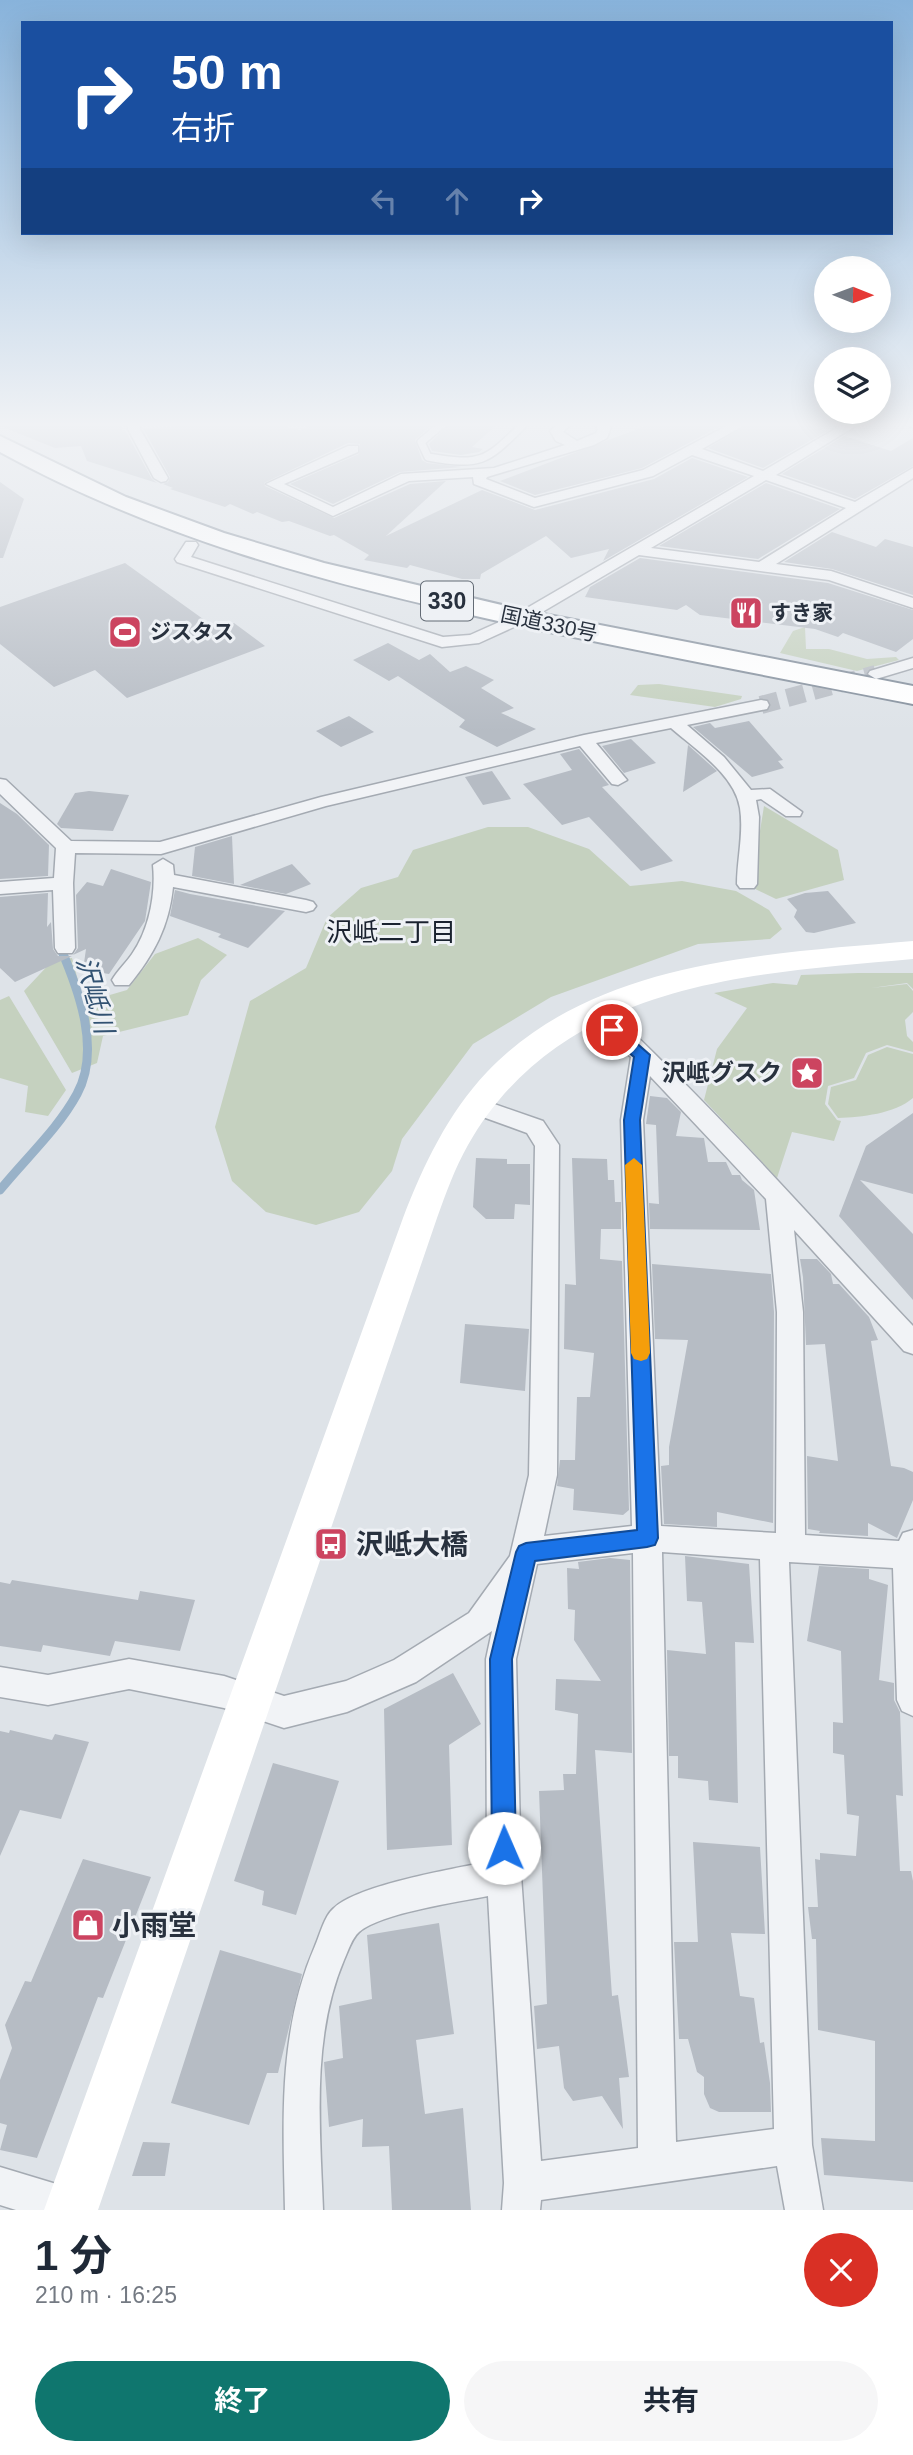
<!DOCTYPE html>
<html lang="ja">
<head>
<meta charset="utf-8">
<style>
	:root { --surface:#fff; --page:#f6f6f7; --text:#1f2937; --muted:#747a83; --accent:#0f766e }
	body { margin:0; font-family:Helvetica,"Noto Sans JP",sans-serif; background:var(--page); color:var(--text); height:100vh; display:flex; flex-direction:column; font-size:26px; white-space:nowrap }
	* { box-sizing:border-box; margin:0 }
	p { font-size:23px; color:var(--muted) }
	.icon { flex:none; width:38px; height:38px; fill:none; stroke:currentColor; stroke-width:2; stroke-linecap:round; stroke-linejoin:round }
	.map { position:relative; height:2210px; overflow:hidden }
	.details { display:flex; flex-direction:column; background:var(--surface); flex:1 }
	.details>* { flex:none }
	.hud { position:absolute; left:21px; top:21px; width:872px; height:214px; border-radius:0px; box-shadow:0 7px 28px #0002; background:#1a4fa0; color:#fff; overflow:hidden }
	.needle { width:46px; rotate:91deg }
	.fabs { position:absolute; left:814px; top:256px; display:grid; gap:14px }
	.fabs a { display:grid; place-items:center; width:77px; height:77px; border-radius:50%; background:var(--surface); box-shadow:0 7px 28px #0002; font-size:35px }
	.pin { position:absolute; display:grid; place-items:center; width:60px; height:60px; color:#fff; margin:-30px; border:4px solid #fff; border-radius:50%; box-shadow:0 2px 7px #0007 }
	.me { position:absolute; width:77px; margin:-38px; rotate:359deg; stroke-linejoin:round; filter:drop-shadow(0 0 5px #0008) }
	.turn { display:flex; align-items:center; gap:24px; height:147px; padding:0 35px; font-size:32px }
	.turn .icon { width:91px; height:91px; stroke-width:2.5 }
	.turn b { display:block; font-size:49px; line-height:60px }
	.lanes { display:flex; align-items:center; height:66px; padding:0 35px; background:#0003; justify-content:center; gap:35px; direction:ltr }
	.lanes .off { opacity:.35 }
	.round { display:grid; place-items:center; flex:none; width:74px; height:74px; border-radius:37px; background:var(--page) }
	.head { display:flex; align-items:center; justify-content:space-between; height:119px; padding:0 35px }
	h1 { font-size:42px; font-weight:700; line-height:52px }
	.button { display:flex; gap:14px; margin-top:auto; padding:14px 35px }
	.button a { flex:1; height:80px; border-radius:42px; background:var(--accent); color:#fff; font-size:28px; font-weight:700; line-height:80px; text-align:center }
	.button a+a { background:var(--page); color:var(--text) }
	.map>svg:first-child { display:block }
	.green { fill:#c5d1bf }
	.lines { fill:none; stroke-linecap:round; stroke-linejoin:round }
	.stream { stroke:#99b2c8; stroke-width:9 }
	.building { fill:#b6bcc4 }
	.street-tunnel { stroke:#babfc6; stroke-width:18; stroke-dasharray:18 9; stroke-linecap:butt }
	.lane-casing { stroke:#a4aab2; stroke-width:10 }
	.street-casing { stroke:#a4aab2; stroke-width:3 }
	.highway-casing { stroke:#86919e; stroke-width:4 }
	.lane { stroke:#f1f3f6; stroke-width:7 }
	.street { fill:#f1f3f6; fill-rule:evenodd }
	.secondary { fill:#fff; fill-rule:evenodd }
	.highway { fill:#fff; fill-rule:evenodd }
	.route { fill:#1a73e8; stroke:#114b97; stroke-width:2 }
	.slow { fill:#f59e0b }
	.labels { text-anchor:middle; stroke-width:6; stroke-linejoin:round; paint-order:stroke }
	.far-poi-label { font-size:21px; font-weight:bold; fill:#28313e; stroke:#eef1f5; text-anchor:start }
	.far-street-label { font-size:21px; fill:#28313e; stroke:#eef1f5 }
	.shield { fill:#eef1f5; stroke:#636b75; stroke-width:2 }
	.shield-label { font-size:23px; font-weight:bold; fill:#28313e }
	.poi-label { font-size:24px; font-weight:bold; fill:#28313e; stroke:#eef1f5; text-anchor:end }
	.neighbourhood-label { font-size:26px; fill:#1a222f; stroke:#eef1f5 }
	.water-label { font-size:26px; font-style:italic; fill:#325272; stroke:#eef1f5 }
	.near-poi-label { font-size:28px; font-weight:bold; fill:#28313e; stroke:#eef1f5; text-anchor:start }
</style>
</head>
<body>
<div class="map">
<svg width="913" height="2210" viewBox="0 0 913 2210">
	<rect width="100%" height="100%" fill="#dee3e8"/>
	<g class="green">
		<polygon points="805,627 806,649 829,649 867,659 896,657 899,660 857,671 780,653 793,631"/>
		<polygon points="659,684 742,696 741,699 715,707 630,695 638,685"/>
		<polygon points="764,806 838,850 844,880 776,899 751,887"/>
		<polygon points="488,827 528,827 589,849 630,886 682,881 736,891 769,910 782,929 770,939 698,944 551,997 473,1044 402,1139 392,1171 359,1212 316,1225 266,1212 232,1181 215,1127 250,1001 306,968 327,918 361,888 398,877 413,850"/>
		<polygon points="198,938 227,955 201,980 188,1015 103,1036 97,1063 72,1073 24,991 53,960 72,958 82,995 89,1001 127,990 155,954"/>
		<polygon points="858,973 913,973 913,989 907,983 871,988 907,984 913,991 913,1012 905,1020 907,1036 913,1042 913,1052 887,1045 866,1053 854,1078 828,1086 825,1104 837,1120 841,1121 834,1141 792,1132 777,1178 704,1100 717,1049 747,1008 714,993 773,983 797,985 801,975"/>
		<polygon points="9,996 66,1090 48,1116 25,1112 28,1086 0,1078 0,1000"/>
		<path d="M887 1047 913 1054V1098C894 1114 862 1117 838 1118L828 1104 831 1087 856 1080 868 1055Z"/>
	</g>
	<g class="lines">
		<path class="stream" d="M0 1190C25 1159 58 1129 77 1094 101 1050 79 991 61 949"/>
	</g>
	<g class="building">
		<polygon points="0,422 121,422 122,430 125,430 152,479 157,483 87,461 81,446 55,448 0,426"/>
		<polygon points="187,422 269,422 300,430 318,422 435,422 415,440 422,460 427,463 462,467 400,472 333,504 290,484 359,454 360,444 348,443 264,483 265,486 334,518 410,484 446,481 386,536 482,490 535,510 654,479 692,458 748,477 603,561 609,549 571,558 546,536 481,574 480,579 462,579 410,565 407,568 364,560 369,555 334,535 330,536 289,521 282,522 257,512 253,514 230,504 225,507 170,489 173,488 163,484 168,482 170,477 143,428 184,426"/>
		<polygon points="451,422 500,422 472,447 483,449 479,452 461,455 432,451 429,444"/>
		<polygon points="656,422 728,422 642,468 535,495 500,481"/>
		<polygon points="752,422 798,422 827,431 763,468 708,448"/>
		<polygon points="844,436 891,451 913,438 913,466 855,499 782,474"/>
		<polygon points="0,482 24,499 3,558 0,558"/>
		<polygon points="766,483 840,509 758,559 659,546"/>
		<polygon points="832,532 876,547 885,539 913,547 913,595 832,569 784,562"/>
		<polygon points="640,558 828,583 913,610 913,639 896,652 843,633 838,637 815,629 700,615 686,605 677,610 585,597 590,587"/>
		<polygon points="125,563 217,629 234,623 265,646 127,698 95,670 54,687 0,644 0,607"/>
		<polygon points="388,643 419,660 430,654 450,672 466,666 494,680 481,688 514,708 501,713 536,729 497,747 459,727 465,720 398,676 389,681 353,660"/>
		<polygon points="349,716 374,732 341,747 316,731"/>
		<polygon points="749,721 783,760 778,761 784,768 752,777 693,727 710,723 715,728"/>
		<polygon points="631,739 656,763 624,773 602,746"/>
		<polygon points="688,745 717,771 683,792"/>
		<polygon points="579,749 609,785 602,787 673,861 641,871 589,817 562,825 523,784 572,770 560,754"/>
		<polygon points="492,771 511,799 483,805 465,777"/>
		<polygon points="89,791 129,795 113,831 61,828 57,824 75,793"/>
		<polygon points="0,803 17,814 49,845 48,876 0,879"/>
		<polygon points="232,836 234,884 192,876 195,847"/>
		<polygon points="292,864 311,884 286,894 240,885"/>
		<polygon points="111,869 151,882 145,921 109,974 83,970 86,949 73,955 78,948 76,895 87,882 103,886"/>
		<polygon points="175,890 190,894 285,911 248,948 218,937 221,934 170,916"/>
		<polygon points="828,891 856,923 814,933 806,932 794,917 797,910 787,899 805,893"/>
		<polygon points="48,893 47,927 51,922 53,949 58,956 72,956 15,982 0,968 0,897"/>
		<polygon points="650,1096 667,1098 681,1112 676,1136 704,1138 708,1162 726,1162 732,1175 740,1175 742,1180 754,1190 760,1230 650,1229 649,1203 659,1204 656,1125 646,1124"/>
		<polygon points="913,1113 913,1194 860,1180 913,1234 913,1300 839,1216 866,1146"/>
		<polygon points="476,1158 507,1159 507,1164 530,1164 530,1205 515,1204 514,1219 486,1219 473,1207"/>
		<polygon points="572,1158 607,1159 608,1180 614,1180 615,1202 621,1202 621,1229 601,1229 600,1259 622,1261 629,1510 623,1515 573,1510 574,1489 557,1486 560,1460 575,1460 577,1397 590,1397 594,1353 564,1349 565,1284 576,1285"/>
		<polygon points="800,1259 817,1259 831,1274 833,1284 839,1284 869,1317 878,1340 871,1341 891,1466 904,1468 913,1472 913,1500 897,1538 868,1523 868,1536 819,1533 820,1531 808,1529 807,1456 838,1461 825,1344 806,1345 803,1277"/>
		<polygon points="652,1264 771,1274 774,1312 773,1523 717,1512 717,1527 664,1524 661,1466 669,1465 669,1447 688,1340 655,1339"/>
		<polygon points="465,1324 529,1329 525,1391 460,1383"/>
		<polygon points="685,1556 749,1564 754,1643 735,1642 738,1803 709,1800 708,1781 678,1778 678,1756 669,1756 667,1650 706,1654 702,1602 687,1601"/>
		<polygon points="610,1558 630,1560 632,1753 595,1750 612,1996 618,1995 629,2077 619,2078 623,2129 602,2096 573,2101 564,2088 559,2046 537,2049 534,2006 547,2004 539,1791 564,1790 563,1774 576,1774 578,1714 555,1710 556,1679 601,1681 574,1640 575,1610 568,1609 567,1568 579,1569 578,1562"/>
		<polygon points="819,1566 869,1569 869,1579 888,1585 879,1680 894,1683 894,1700 900,1712 903,1796 896,1795 900,1871 911,1871 913,1881 913,2182 824,2175 821,2138 875,2141 875,2041 818,2030 816,1939 812,1939 808,1907 818,1907 815,1859 820,1860 820,1853 856,1856 859,1816 847,1814 844,1755 833,1753 833,1722 843,1723 841,1651 807,1641"/>
		<polygon points="12,1580 138,1600 140,1591 195,1600 180,1651 115,1641 110,1656 43,1645 41,1652 0,1646 0,1582 10,1584"/>
		<polygon points="453,1673 481,1724 449,1745 452,1845 387,1850 384,1709"/>
		<polygon points="10,1730 52,1740 55,1734 89,1742 61,1819 20,1810 0,1856 0,1731 9,1733"/>
		<polygon points="273,1763 339,1781 296,1915 262,1905 264,1891 234,1881"/>
		<polygon points="693,1842 760,1847 765,1934 731,1933 740,1996 754,1998 760,2043 764,2042 770,2083 771,2112 719,2112 710,2108 704,2094 704,2077 697,2072 688,2039 679,2039 674,1942 698,1942"/>
		<polygon points="83,1859 151,1877 103,1998 98,1997 37,2158 0,2150 7,2125 0,2123 0,2080 12,2048 5,2025 25,1981 31,1982"/>
		<polygon points="439,1923 454,2034 416,2040 425,2114 463,2108 471,2210 392,2210 389,2146 362,2147 363,2119 329,2127 324,2062 343,2058 339,2006 372,1999 367,1935"/>
		<polygon points="220,1950 302,1974 278,2073 267,2073 249,2125 171,2103"/>
		<polygon points="143,2142 170,2143 165,2176 132,2176"/>
	</g>
	<g class="lines">
		<polyline class="street-tunnel" points="761,705 876,674"/>
		<defs>
			<path id="lane" d="M445 422 421 442 428 457C484 467 487 460 526 422"/>
			<g id="street">
				<polygon points="127,422 139,422 140,429 168,478 166,481 161,482 154,478 128,429"/>
				<path d="M559 422H573L563 432 577 441 596 433 598 428 590 422H606L611 427 607 438 594 445 487 477 486 479 535 498 643 470 734 422H750L702 449 763 471 847 422H862L776 475 855 502 913 468V478L776 564 831 571 913 598V608L829 580 639 555 527 621 479 643 442 647 177 562 175 559 186 542H196L198 545 191 557 443 637 470 635 515 615 754 476 692 455 653 476 534 507 474 484 473 477 409 481 333 516 266 484 348 446H358V452L284 484 333 507 401 474 494 468 565 445 556 441 550 431ZM766 480 846 508 759 562 651 548Z"/>
				<polygon points="901,422 913,422 913,428"/>
				<polygon points="913,658 913,668 876,679 868,674 870,671"/>
				<path d="M761 700 767 701 769 705 767 709 687 725 724 757 751 790 770 789 802 812 800 816H786L761 799 756 800 759 817 757 884 754 888H740L737 884C737 859 744 833 740 808 735 775 695 749 671 728L596 743 627 780 618 785 612 784 580 746 326 806 161 854 75 853 73 883 75 948 72 953H58L55 948 53 890 0 894V882L54 878 56 848 0 794V779L6 780 71 841 160 842 321 797 584 735Z"/>
				<path d="M163 859 173 865 174 875 306 900 313 902 316 906 313 910 306 912 173 887C169 926 154 955 129 985H115L112 980C117 971 126 963 132 954 149 930 156 894 153 865Z"/>
				<path d="M592 1005C615 1011 648 1048 666 1065 752 1149 830 1239 913 1326V1354L904 1351 794 1230 803 1312 805 1535 899 1541 903 1533 913 1530V1716L902 1711 897 1700 893 1568 789 1562 812 2145 823 2210H785L777 2166 541 2200 540 2210H502L504 2183 488 1896C458 1902 381 1913 359 1932 352 1938 348 1951 344 1960 311 2038 320 2127 323 2210H285C283 2120 278 2031 315 1946 320 1935 324 1916 334 1908 358 1885 452 1869 487 1862L486 1659 492 1631 416 1682 347 1712 284 1728 224 1708 129 1689 48 1705 0 1697V1667L48 1675 129 1659 224 1676 284 1696 346 1681 394 1660 469 1613 510 1556 529 1475 535 1146 527 1133 469 1112 466 1106 469 1100 477 1098 543 1121 559 1145 557 1475 544 1536 632 1526 621 1120 631 1057 584 1017 581 1012 584 1007ZM650 1076 766 1199 777 1312 776 1533 661 1526 643 1120ZM662 1552 760 1559 774 2129 676 2142ZM633 1553 638 2148 541 2161 521 1875 516 1659 537 1564Z"/>
				<polygon points="0,2167 86,2193 90,2210 16,2210 0,2205"/>
			</g>
			<path id="highway" d="M0 436 126 497 224 533 324 563 523 610 913 686V704C775 677 636 651 498 621 325 583 157 538 0 452Z"/>
		</defs>
		<use href="#lane" class="lane-casing"/>
		<use href="#street" class="street-casing"/>
		<use href="#highway" class="highway-casing"/>
		<use href="#lane" class="lane"/>
		<use href="#street" class="street"/>
		<path class="secondary" d="M913 941V959C747 974 561 982 468 1145 455 1168 446 1193 437 1218L98 2210H44L403 1218C423 1166 448 1113 487 1072 595 959 768 954 913 941Z"/>
		<use href="#highway" class="highway"/>
	</g>
	<linearGradient id="sky" x2="0" y2="1"><stop stop-color="#88b3db"/><stop offset="0.58" stop-color="#f0f2f5"/><stop offset="1" stop-color="#f0f2f5" stop-opacity="0"/></linearGradient>
	<rect width="913" height="732" fill="url(#sky)"/>
	<polygon class="route" points="612,1025 617,1026 650,1055 640,1120 658,1538 655,1545 647,1547 535,1561 512,1659 516,1848 512,1856 504,1860 496,1856 492,1848 490,1659 516,1552 519,1546 526,1543 637,1530 624,1120 634,1057 606,1033 604,1030 606,1026"/>
	<polygon class="slow" points="634,1158 642,1165 650,1353 647,1359 641,1361 634,1359 631,1353 625,1165"/>
	<defs>
		<symbol id="restaurant-square" viewBox="-11 -11 22 22"><rect x="-9" y="-9" width="18" height="18" rx="4" fill="#cc4460" stroke="#eef1f5"/><path d="M-5-6h1v4h1v-4h1v4h1v-4h1v5L-1.5 .5V6h-2V.5L-5-1ZM5-6V6H3V1.5H1.5Q1.5-4 5-6Z" fill="#fff"/></symbol>
		<symbol id="stadium-square" viewBox="-11 -11 22 22"><rect x="-9" y="-9" width="18" height="18" rx="4" fill="#cc4460" stroke="#eef1f5"/><path d="M0-5a6.5 5 0 1 0 0 10a6.5 5 0 1 0 0-10ZM-3.5-1.8h7v3.6h-7Z" fill="#fff"/></symbol>
		<symbol id="sight-square" viewBox="-11 -11 22 22"><rect x="-9" y="-9" width="18" height="18" rx="4" fill="#cc4460" stroke="#eef1f5"/><path d="M0-6L1.8-2.2L6-1.7L2.9 1.2L3.7 5.4L0 3.3L-3.7 5.4L-2.9 1.2L-6-1.7L-1.8-2.2Z" fill="#fff"/></symbol>
		<symbol id="bus-square" viewBox="-11 -11 22 22"><rect x="-9" y="-9" width="18" height="18" rx="4" fill="#cc4460" stroke="#eef1f5"/><path d="M-5-6H5V4H4V6H2V4H-2V6H-4V4H-5ZM-3.5-4V0h7V-4ZM-3.5 1.2v1.5H-2V1.2ZM2 1.2v1.5H3.5V1.2Z" fill="#fff"/></symbol>
		<symbol id="shop-square" viewBox="-11 -11 22 22"><rect x="-9" y="-9" width="18" height="18" rx="4" fill="#cc4460" stroke="#eef1f5"/><path d="M-5-2.5h2.3a2.7 3.5 0 0 1 5.4 0H5L5.5 6h-11ZM-1.5-2.5h3a1.5 2.3 0 0 0-3 0Z" fill="#fff"/></symbol>
	</defs>
	<g fill-rule="evenodd">
		<use href="#restaurant-square" x="727" y="594" width="38" height="38"/>
		<use href="#stadium-square" x="106" y="613" width="38" height="38"/>
		<use href="#sight-square" x="788" y="1054" width="38" height="38"/>
		<use href="#bus-square" x="312" y="1525" width="38" height="38"/>
		<use href="#shop-square" x="69" y="1906" width="38" height="38"/>
	</g>
	<g class="labels">
		<g class="far-poi-label">
			<text x="770" y="620">すき家</text>
			<text x="150" y="639">ジスタス</text>
		</g>
		<g class="far-street-label">
			<text transform="translate(549 624) rotate(12)" y="7">国道330号</text>
		</g>
		<rect class="shield" x="421" y="581.5" width="52" height="39" rx="5"/>
		<g class="shield-label">
			<text x="447" y="609">330</text>
		</g>
		<g class="poi-label">
			<text x="782" y="1081">沢岻グスク</text>
		</g>
		<g class="neighbourhood-label">
			<text x="391" y="941">沢岻二丁目</text>
		</g>
		<g class="water-label">
			<text transform="translate(95 995) rotate(75)" y="9">沢岻川</text>
		</g>
		<g class="near-poi-label">
			<text x="356" y="1554">沢岻大橋</text>
			<text x="112" y="1935">小雨堂</text>
		</g>
	</g>
</svg>
<div class="fabs">
<a><svg class="needle" viewBox="-14 -14 28 28"><path d="M0-13l5 13h-10z" fill="#e53935"/><path d="M0 13l5-13h-10z" fill="#747a83"/></svg></a>
<a><svg class="icon" aria-label="layers" viewBox="0 0 24 24"><path d="M12 4l9 5-9 5-9-5zM3 14l9 5 9-5"/></svg></a>
</div>
<div class="pin" style="left:612px;top:1030px;background:#d93025"><svg class="icon" aria-label="arrive" viewBox="0 0 24 24"><path d="M6 21V4h12l-3 4 3 4H6"/></svg></div>
<svg class="me" style="left:504px;top:1848px" viewBox="-20 -20 40 40"><circle r="19" fill="#fff"/><path d="M0-13L10 11 0 6-10 11z" fill="#1a73e8"/></svg>
<div class="hud">
<div class="turn"><svg class="icon" aria-label="right" viewBox="0 0 24 24"><path d="M7 20v-9h11M14 6l5 5-5 5"/></svg><div><b>50 m</b>右折</div></div>
<div class="lanes"><svg class="icon off" aria-label="left" viewBox="0 0 24 24"><path d="M17 20v-9H6M10 6l-5 5 5 5"/></svg><svg class="icon off" aria-label="ahead" viewBox="0 0 24 24"><path d="M12 20V5M6 11l6-6 6 6"/></svg><svg class="icon" aria-label="right" viewBox="0 0 24 24"><path d="M7 20v-9h11M14 6l5 5-5 5"/></svg></div>
</div>
</div>
<section class="details">
<div class="head"><div><h1>1 分</h1><p>210 m · 16:25</p></div><a class="round" style="background:#d93025;color:#fff"><svg class="icon" aria-label="close" viewBox="0 0 24 24"><path d="M6 6l12 12M18 6L6 18"/></svg></a></div>
<div class="button"><a>終了</a><a>共有</a></div>
</section>
</body>
</html>
